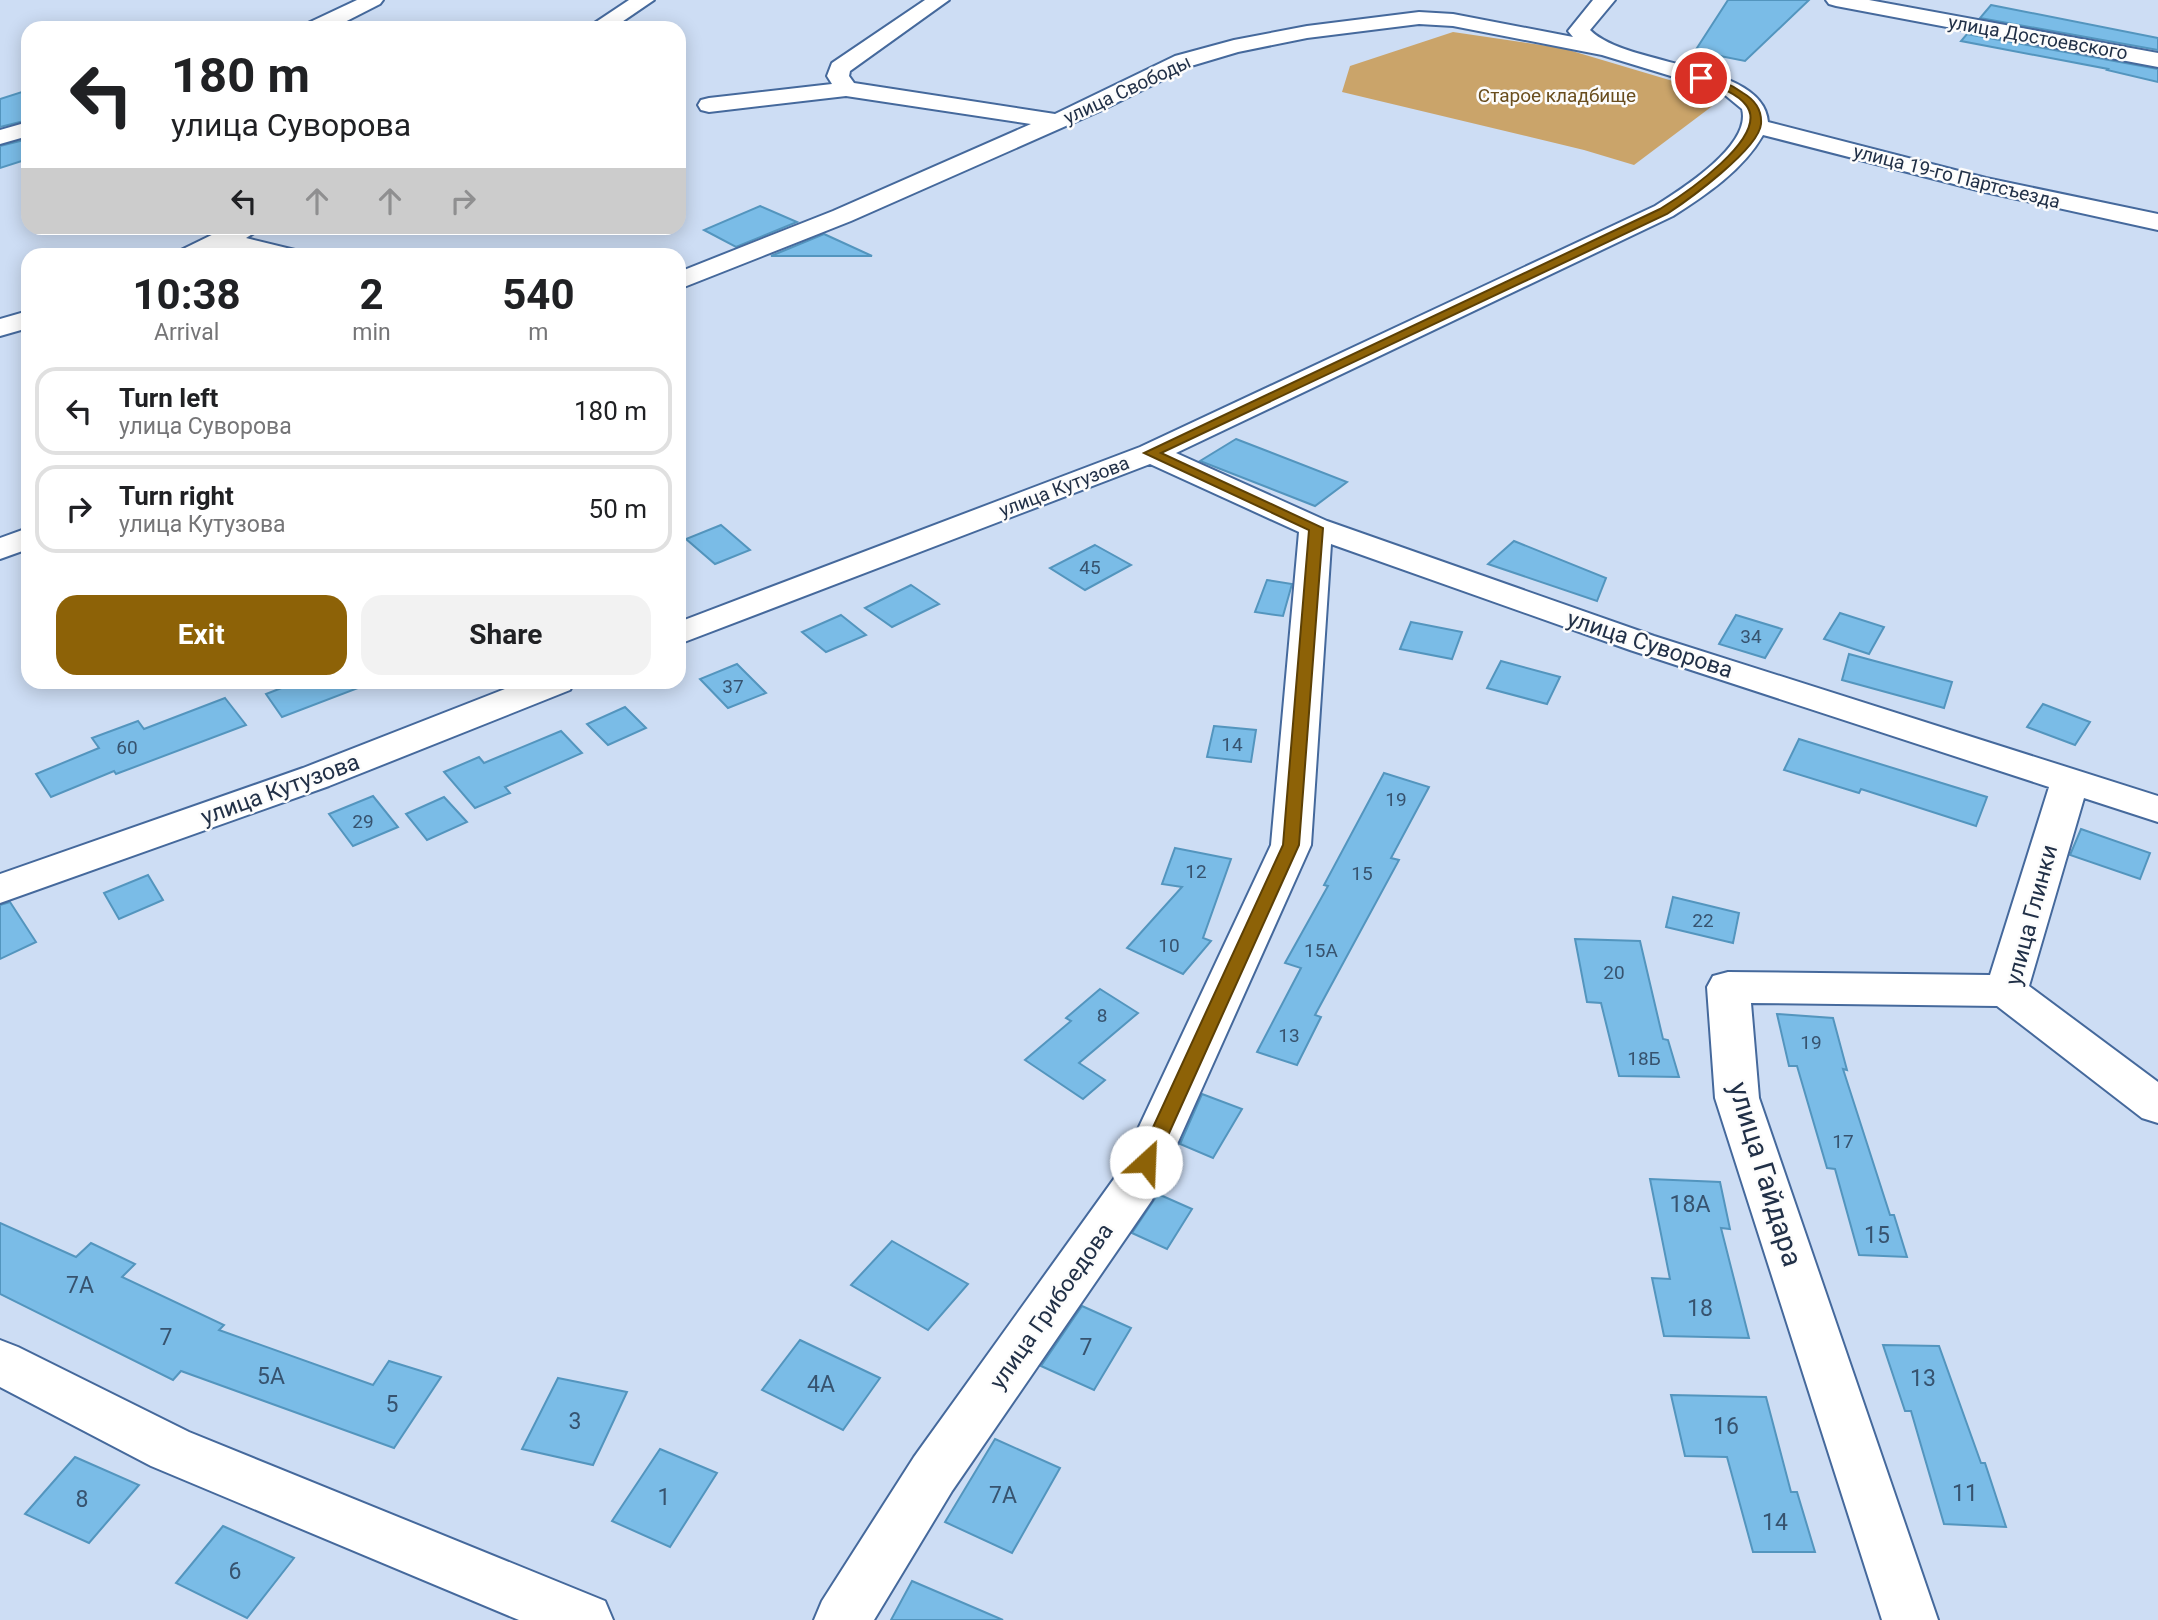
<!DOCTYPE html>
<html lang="en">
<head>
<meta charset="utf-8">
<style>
	:root { --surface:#fff; --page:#f2f2f2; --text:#202124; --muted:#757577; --line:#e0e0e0; --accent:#8d6207 }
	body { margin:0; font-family:Roboto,sans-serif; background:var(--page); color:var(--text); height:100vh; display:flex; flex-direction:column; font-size:26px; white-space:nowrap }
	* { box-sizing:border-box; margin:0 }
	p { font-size:23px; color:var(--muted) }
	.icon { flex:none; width:38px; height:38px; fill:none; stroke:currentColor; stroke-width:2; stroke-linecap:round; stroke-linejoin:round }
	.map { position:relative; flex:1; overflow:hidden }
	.drawer { position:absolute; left:21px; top:248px; width:665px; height:441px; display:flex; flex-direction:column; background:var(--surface); border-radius:21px; box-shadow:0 4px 18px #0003 }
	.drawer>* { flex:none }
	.guide { position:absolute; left:21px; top:21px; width:665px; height:214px; border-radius:21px; box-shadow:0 4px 18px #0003; background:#fff; color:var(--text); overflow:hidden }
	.pin { position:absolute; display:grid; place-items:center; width:60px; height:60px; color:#fff; margin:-30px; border:4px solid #fff; border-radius:50%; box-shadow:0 2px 7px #0007 }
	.me { position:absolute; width:77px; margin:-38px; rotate:25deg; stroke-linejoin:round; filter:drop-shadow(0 0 5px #0008) }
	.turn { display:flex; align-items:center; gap:24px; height:147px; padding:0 35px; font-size:32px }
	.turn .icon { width:91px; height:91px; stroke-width:2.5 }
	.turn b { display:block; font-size:49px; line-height:60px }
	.lanes { display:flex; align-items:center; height:66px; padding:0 35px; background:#0003; justify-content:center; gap:35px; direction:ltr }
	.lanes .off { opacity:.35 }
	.eta { display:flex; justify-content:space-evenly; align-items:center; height:119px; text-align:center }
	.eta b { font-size:42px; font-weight:700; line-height:49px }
	.primary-button { display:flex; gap:14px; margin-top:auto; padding:14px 35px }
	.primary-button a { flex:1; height:80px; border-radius:21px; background:var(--accent); color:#fff; font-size:28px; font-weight:700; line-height:80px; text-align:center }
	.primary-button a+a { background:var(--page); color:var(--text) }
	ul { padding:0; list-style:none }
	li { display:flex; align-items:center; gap:21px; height:88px; margin:0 14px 10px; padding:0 21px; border:4px solid var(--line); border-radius:21px }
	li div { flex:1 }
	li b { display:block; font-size:26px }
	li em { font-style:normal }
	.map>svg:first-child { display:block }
	.green { fill:#caa46a }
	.building { fill:#7abce7; stroke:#5395be; stroke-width:2 }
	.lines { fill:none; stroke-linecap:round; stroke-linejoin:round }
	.minor-casing { stroke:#45699c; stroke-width:4 }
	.tertiary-casing { stroke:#45699c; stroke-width:4 }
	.minor { fill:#fff; fill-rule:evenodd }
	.tertiary { fill:#fff; fill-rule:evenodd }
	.route { fill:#8d6207; stroke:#5c4005; stroke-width:2 }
	.labels { text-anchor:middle; stroke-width:5; stroke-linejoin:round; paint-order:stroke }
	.far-street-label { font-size:19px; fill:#213047; stroke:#fcfcfc }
	.far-park-label { font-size:19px; fill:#694d1d; stroke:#fcfcfc }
	.number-label { font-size:19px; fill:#37536f }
	.street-label { font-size:23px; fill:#213047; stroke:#fcfcfc }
	.near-number-label { font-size:23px; fill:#37536f }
	.near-street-label { font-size:28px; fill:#213047; stroke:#fcfcfc }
</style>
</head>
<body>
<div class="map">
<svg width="2158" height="1620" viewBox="0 0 2158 1620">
	<rect width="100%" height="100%" fill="#cdddf4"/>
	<polygon class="green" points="1453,32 1562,48 1703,90 1719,101 1634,165 1584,150 1342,92 1350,66"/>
	<g class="building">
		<polygon points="1728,0 1809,0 1745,61 1695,51"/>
		<polygon points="1991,5 2158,38 2158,50 1980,18"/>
		<polygon points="1967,34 2158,69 2158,82 2107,70 2108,69 1961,41"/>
		<polygon points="28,90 28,120 0,127 0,99"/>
		<polygon points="28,139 28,159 0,168 0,146"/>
		<polygon points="760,206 797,222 736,247 704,230"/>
		<polygon points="824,234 872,256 771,256"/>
		<polygon points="1236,439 1347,482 1315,506 1200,461"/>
		<polygon points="721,525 750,550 715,564 686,539"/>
		<polygon points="1514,541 1606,578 1597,601 1488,564"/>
		<polygon points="1095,545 1131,565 1085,590 1050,568"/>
		<polygon points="1267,580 1292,584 1283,616 1255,612"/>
		<polygon points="911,585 939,604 892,627 865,608"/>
		<polygon points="1840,613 1884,627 1869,654 1824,639"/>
		<polygon points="841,615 866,635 826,652 802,632"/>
		<polygon points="1736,615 1782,629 1765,658 1719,644"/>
		<polygon points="1411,622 1462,632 1452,659 1400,649"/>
		<polygon points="1849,654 1952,682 1944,708 1842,680"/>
		<polygon points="1501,661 1560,677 1547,704 1487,688"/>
		<polygon points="737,664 766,693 728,708 700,679"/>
		<polygon points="297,682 365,682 366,685 282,717 266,694"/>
		<polygon points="225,698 246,725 116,774 114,771 51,797 36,774 99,748 92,738 138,721 144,729"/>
		<polygon points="2043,704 2090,722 2075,745 2027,727"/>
		<polygon points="625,707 646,728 608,745 587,724"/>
		<polygon points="1214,726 1256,730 1251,762 1207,757"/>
		<polygon points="561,731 582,753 505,787 510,793 475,808 444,772 479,757 484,763"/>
		<polygon points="1799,739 1987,797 1976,826 1861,789 1859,793 1784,770"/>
		<polygon points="1384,773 1429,787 1391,858 1399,860 1315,1015 1321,1017 1297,1065 1257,1052 1301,968 1285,963 1328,886 1324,885"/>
		<polygon points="373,796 398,827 353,846 329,814"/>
		<polygon points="444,797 467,822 427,840 406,814"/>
		<polygon points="2081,829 2150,853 2140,879 2070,855"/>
		<polygon points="1175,848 1231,859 1203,938 1211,941 1183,974 1127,948 1182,887 1162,884"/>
		<polygon points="148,875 163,900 119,919 104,893"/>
		<polygon points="1673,897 1739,913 1733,943 1666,927"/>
		<polygon points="10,902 36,942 0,959 0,905"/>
		<polygon points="1575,939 1640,941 1663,1039 1668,1040 1679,1077 1619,1076 1601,1003 1587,1002"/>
		<polygon points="1100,989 1138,1013 1079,1063 1105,1080 1083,1099 1025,1060 1071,1021 1066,1018"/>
		<polygon points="1777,1014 1833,1018 1847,1070 1843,1069 1890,1215 1894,1215 1907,1257 1859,1255 1835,1169 1827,1168 1797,1066 1789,1066"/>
		<polygon points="1202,1094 1242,1109 1213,1158 1180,1144"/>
		<polygon points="1650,1179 1720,1182 1730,1229 1721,1228 1749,1338 1664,1336 1652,1278 1670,1279"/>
		<polygon points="1158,1194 1192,1209 1167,1249 1132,1233"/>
		<polygon points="0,1223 76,1257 91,1243 135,1264 122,1277 224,1325 219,1330 373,1385 389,1361 441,1377 394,1448 181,1371 173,1380 0,1294"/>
		<polygon points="892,1241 968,1284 928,1330 851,1285"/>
		<polygon points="1082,1306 1131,1328 1094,1390 1041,1366"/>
		<polygon points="800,1340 880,1378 843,1430 762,1390"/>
		<polygon points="1883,1345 1939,1346 1981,1463 1985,1463 2006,1527 1944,1524 1911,1411 1905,1411"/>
		<polygon points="558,1378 627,1392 593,1465 522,1449"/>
		<polygon points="1671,1395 1766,1397 1791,1492 1797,1492 1815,1552 1753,1552 1727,1457 1685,1456"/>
		<polygon points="995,1439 1060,1468 1012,1553 945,1522"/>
		<polygon points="660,1449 717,1473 670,1547 612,1521"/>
		<polygon points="75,1457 139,1485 89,1543 25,1514"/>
		<polygon points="223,1526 294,1558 247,1618 176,1583"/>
		<polygon points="912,1581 1003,1620 891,1620"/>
	</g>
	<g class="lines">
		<defs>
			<g id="minor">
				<polygon points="357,0 383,0 380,4 333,28 305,28 308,23"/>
				<polygon points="629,0 654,0 613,28 587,28"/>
				<path d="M925 0H949L850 71 849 76 854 83 1055 114 1175 56 1234 40 1307 26 1419 12 1453 14 1573 37 1568 31 1593 0H1615L1590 30C1628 68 1764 62 1768 122L1986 178 2158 214V230L1985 192 1763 135C1743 170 1706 195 1673 216L1176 453 1327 521 1654 636 2158 796V822L2084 798 2029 986 2158 1082V1123L2142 1118 1997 1006 1751 1003 1759 1098 1938 1620H1882L1715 1098 1707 987 1713 976 1728 972 1990 975 2049 787 1630 650 1331 544 1311 845 1152 1200 952 1491 874 1620H814L822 1601 914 1457 1116 1176 1271 845 1299 532 1150 464 679 644V622L1140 447 1655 206C1682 189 1752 145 1742 109L1725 95 1707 87 1602 55 1453 26 1419 24 1307 38 1238 52 1191 66 1102 110 851 221 679 289V272L833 211 1031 124 846 96 709 112 701 110 698 105 701 100 709 98 832 84 827 76 832 63Z"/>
				<polygon points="28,122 28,136 0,144 0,130"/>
				<polygon points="226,228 257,228 254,233 246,238 295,250 299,256 253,256 225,248 211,256 177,256 181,250"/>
				<polygon points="28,311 28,328 0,336 0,319"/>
				<polygon points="28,528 28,549 0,559 0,538"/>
				<polygon points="523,682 574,682 570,690 329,786 0,903 0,874 303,768"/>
				<polygon points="0,1340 18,1347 189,1432 605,1601 613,1620 519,1620 151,1466 0,1387"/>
			</g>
			<polygon id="tertiary" points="1826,0 1869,0 2158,53 2158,67 1836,6 1829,4"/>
		</defs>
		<use href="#minor" class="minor-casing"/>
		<use href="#tertiary" class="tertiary-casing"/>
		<use href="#minor" class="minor"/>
		<use href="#tertiary" class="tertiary"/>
	</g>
	<path class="route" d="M1698 76C1712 75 1732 85 1743 93 1755 100 1762 110 1761 124 1759 149 1688 200 1667 214L1161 453 1323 528 1299 845 1156 1162 1153 1168 1146 1170 1139 1168 1137 1162 1283 845 1309 530 1144 453 1660 209C1683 195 1771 136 1746 105 1735 91 1714 86 1698 80Z"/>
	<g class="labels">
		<g class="far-street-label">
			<text transform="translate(2038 37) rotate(10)" y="7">улица Достоевского</text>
			<text transform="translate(1127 89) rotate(-25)" y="7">улица Свободы</text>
			<text transform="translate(1957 176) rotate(14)" y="7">улица 19-го Партсъезда</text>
			<text transform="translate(1064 486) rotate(-21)" y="7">улица Кутузова</text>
		</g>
		<g class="far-park-label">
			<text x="1557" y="102">Старое кладбище</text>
		</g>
		<g class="number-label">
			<text x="1090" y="574">45</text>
			<text x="1751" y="643">34</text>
			<text x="733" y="693">37</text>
			<text x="1232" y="751">14</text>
			<text x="127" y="754">60</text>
			<text x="1396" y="806">19</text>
			<text x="363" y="828">29</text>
			<text x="1196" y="878">12</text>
			<text x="1362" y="880">15</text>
			<text x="1703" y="927">22</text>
			<text x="1169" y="952">10</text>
			<text x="1321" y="957">15А</text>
			<text x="1614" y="979">20</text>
			<text x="1102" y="1022">8</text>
			<text x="1289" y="1042">13</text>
			<text x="1811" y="1049">19</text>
			<text x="1644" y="1065">18Б</text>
			<text x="1843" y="1148">17</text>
		</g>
		<g class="street-label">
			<text transform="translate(1650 644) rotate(18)" y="8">улица Суворова</text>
			<text transform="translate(280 789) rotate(-20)" y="8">улица Кутузова</text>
			<text transform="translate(2031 915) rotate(-75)" y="8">улица Глинки</text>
			<text transform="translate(1051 1306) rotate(-55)" y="8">улица Грибоедова</text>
		</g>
		<g class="near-number-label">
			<text x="1690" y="1212">18А</text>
			<text x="1877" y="1243">15</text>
			<text x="80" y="1293">7А</text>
			<text x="1700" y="1316">18</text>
			<text x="166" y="1345">7</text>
			<text x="1086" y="1355">7</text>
			<text x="271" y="1384">5А</text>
			<text x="1923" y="1386">13</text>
			<text x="821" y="1392">4А</text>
			<text x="392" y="1412">5</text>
			<text x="575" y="1429">3</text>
			<text x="1726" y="1434">16</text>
			<text x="1965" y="1501">11</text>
			<text x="1003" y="1503">7А</text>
			<text x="664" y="1505">1</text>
			<text x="82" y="1507">8</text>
			<text x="1775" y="1530">14</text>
			<text x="235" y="1579">6</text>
		</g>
		<g class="near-street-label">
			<text transform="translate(1766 1174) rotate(73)" y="10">улица Гайдара</text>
		</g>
	</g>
</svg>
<div class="pin" style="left:1701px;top:78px;background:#d93025"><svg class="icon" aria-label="arrive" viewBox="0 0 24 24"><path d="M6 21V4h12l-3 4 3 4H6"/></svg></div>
<svg class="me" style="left:1146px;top:1162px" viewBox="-20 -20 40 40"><circle r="19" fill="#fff"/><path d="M0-13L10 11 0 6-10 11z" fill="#8d6207"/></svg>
<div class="guide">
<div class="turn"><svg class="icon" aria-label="left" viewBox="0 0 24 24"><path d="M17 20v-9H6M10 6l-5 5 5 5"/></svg><div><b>180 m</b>улица Суворова</div></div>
<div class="lanes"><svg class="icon" aria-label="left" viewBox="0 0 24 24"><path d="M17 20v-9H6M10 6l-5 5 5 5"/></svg><svg class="icon off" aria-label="ahead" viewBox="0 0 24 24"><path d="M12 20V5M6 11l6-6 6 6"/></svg><svg class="icon off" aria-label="ahead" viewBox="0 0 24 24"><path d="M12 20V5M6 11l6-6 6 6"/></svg><svg class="icon off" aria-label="right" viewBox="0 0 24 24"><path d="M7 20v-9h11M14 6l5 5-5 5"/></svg></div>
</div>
<section class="drawer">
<div class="eta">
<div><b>10:38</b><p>Arrival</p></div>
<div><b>2</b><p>min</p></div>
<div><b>540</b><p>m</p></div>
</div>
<ul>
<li><svg class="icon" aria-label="left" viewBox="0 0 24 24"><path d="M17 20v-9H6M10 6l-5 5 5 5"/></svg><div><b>Turn left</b><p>улица Суворова</p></div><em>180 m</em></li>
<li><svg class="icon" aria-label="right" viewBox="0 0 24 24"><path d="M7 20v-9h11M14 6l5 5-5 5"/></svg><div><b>Turn right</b><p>улица Кутузова</p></div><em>50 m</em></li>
</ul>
<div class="primary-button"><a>Exit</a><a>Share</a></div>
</section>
</div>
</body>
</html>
